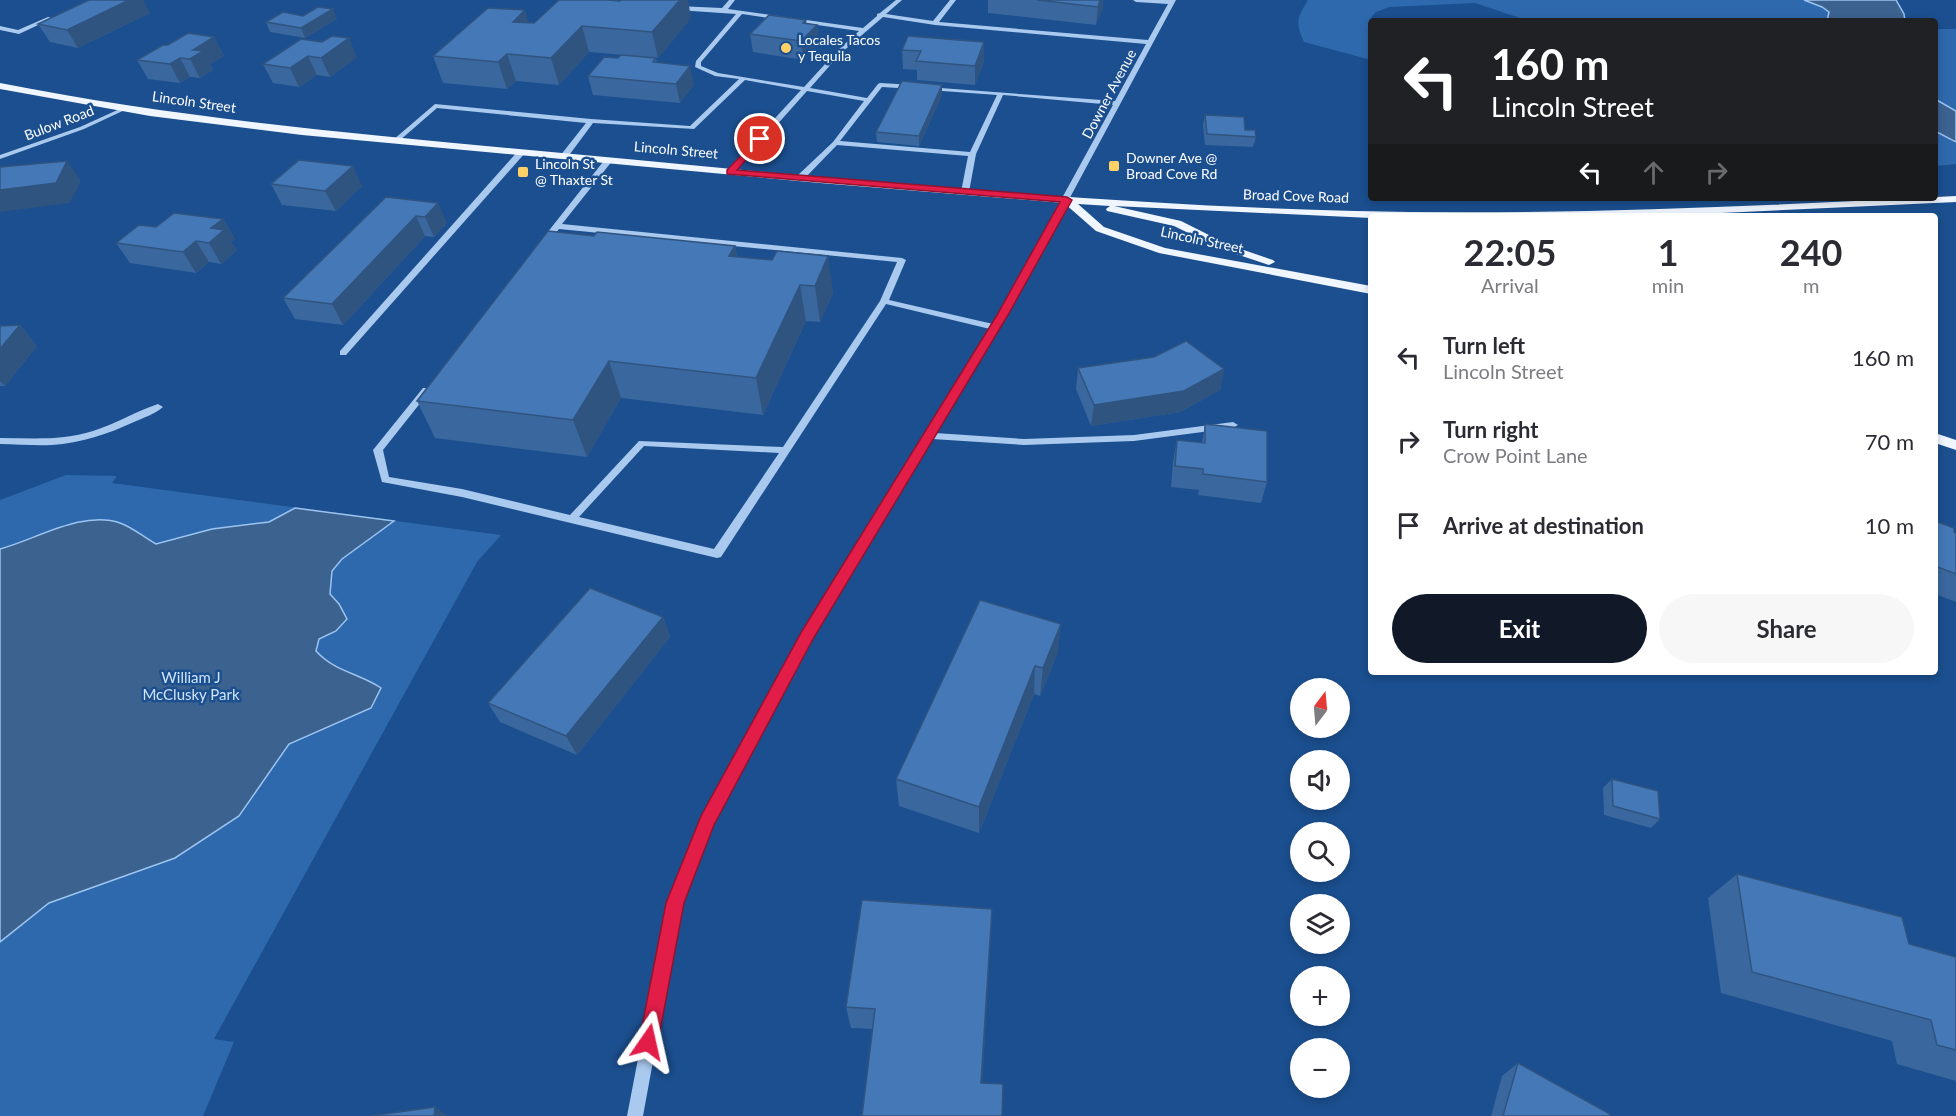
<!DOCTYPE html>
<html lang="en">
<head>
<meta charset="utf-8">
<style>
	:root { --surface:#fff; --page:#f7f7f7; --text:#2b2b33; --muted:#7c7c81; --accent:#111827 }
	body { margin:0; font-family:Lato,sans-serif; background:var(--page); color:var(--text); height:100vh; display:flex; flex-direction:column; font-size:22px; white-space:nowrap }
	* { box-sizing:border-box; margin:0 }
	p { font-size:20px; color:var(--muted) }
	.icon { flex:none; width:33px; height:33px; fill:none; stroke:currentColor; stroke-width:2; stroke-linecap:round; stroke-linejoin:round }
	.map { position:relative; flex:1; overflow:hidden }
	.drawer { position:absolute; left:1368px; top:213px; width:570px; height:462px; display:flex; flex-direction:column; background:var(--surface); border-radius:6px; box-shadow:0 3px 9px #0003 }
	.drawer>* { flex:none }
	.banner { position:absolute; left:1368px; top:18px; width:570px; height:183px; border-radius:6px; box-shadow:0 3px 9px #0003; background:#202124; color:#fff; overflow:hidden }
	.needle { width:39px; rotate:16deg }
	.buttons { position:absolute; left:1290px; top:678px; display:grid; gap:12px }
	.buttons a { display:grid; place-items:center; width:60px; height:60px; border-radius:50%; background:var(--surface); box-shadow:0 3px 9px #0003; font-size:30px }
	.pin { position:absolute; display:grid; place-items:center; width:51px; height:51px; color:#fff; margin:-26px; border:3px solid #fff; border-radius:50%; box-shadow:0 2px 6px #0007 }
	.me { position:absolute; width:66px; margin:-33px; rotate:11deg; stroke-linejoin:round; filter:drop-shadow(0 0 4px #0008) }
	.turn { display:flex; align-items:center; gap:21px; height:126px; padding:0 24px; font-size:27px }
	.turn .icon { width:78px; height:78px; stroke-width:2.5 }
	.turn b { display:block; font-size:42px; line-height:51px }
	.lanes { display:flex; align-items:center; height:57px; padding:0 24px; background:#0003; justify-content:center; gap:30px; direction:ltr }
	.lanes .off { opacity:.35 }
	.eta { display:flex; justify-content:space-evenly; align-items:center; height:102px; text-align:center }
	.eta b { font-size:36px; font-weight:700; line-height:42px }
	.action { display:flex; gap:12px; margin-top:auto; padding:12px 24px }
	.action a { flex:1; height:69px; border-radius:36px; background:var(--accent); color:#fff; font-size:24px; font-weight:700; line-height:69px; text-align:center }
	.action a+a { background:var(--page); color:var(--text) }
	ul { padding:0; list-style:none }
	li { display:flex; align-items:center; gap:18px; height:84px; padding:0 24px }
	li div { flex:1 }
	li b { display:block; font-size:22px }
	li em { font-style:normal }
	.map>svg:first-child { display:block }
	.green { fill:#2e69ad }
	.water { fill:#3c6290; stroke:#9cc4f0; stroke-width:1.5 }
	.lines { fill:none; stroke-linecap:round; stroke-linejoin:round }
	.minor { fill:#a9c9ee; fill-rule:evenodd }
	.major { fill:#f0f6ff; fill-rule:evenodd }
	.wall { fill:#3a679d }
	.shaded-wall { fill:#305480 }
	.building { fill:#4478b7; stroke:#305480; stroke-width:1.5 }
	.route { fill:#e11d48; stroke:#92132f; stroke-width:1.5 }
	.poi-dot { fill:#ffd166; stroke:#1b4f8f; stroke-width:2 }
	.labels { text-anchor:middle; stroke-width:5; stroke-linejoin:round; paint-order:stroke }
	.far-poi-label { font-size:14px; fill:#fff; stroke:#1b4f8f; text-anchor:start }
	.far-street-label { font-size:14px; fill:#fff; stroke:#1b4f8f }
	.park-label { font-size:15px; fill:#cfe3fa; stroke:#1b4f8f }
</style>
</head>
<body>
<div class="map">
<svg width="1956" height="1116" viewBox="0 0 1956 1116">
	<rect width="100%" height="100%" fill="#1b4f8f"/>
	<g class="green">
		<path d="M1308 0H1804L1822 7 1829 13 1827 21H1529L1475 3 1389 7 1376 12 1369 20 1371 22V60L1304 42C1295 22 1297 18 1308 0Z"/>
		<polygon points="1935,29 1956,29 1956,111 1935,99"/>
		<polygon points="1935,131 1956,142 1956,164 1935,166"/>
		<polygon points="66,475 117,476 112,483 501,535 477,562 214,1039 234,1042 203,1116 0,1116 0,500"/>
	</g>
	<g class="water">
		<polygon points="1804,0 1896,0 1904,14 1905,21 1827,21 1829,12 1822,7"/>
		<polygon points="1935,99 1956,111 1956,142 1935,131"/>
		<path d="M295 508 394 521 342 559 332 571 330 594 339 604 347 619 336 631 319 639 316 651C335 672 359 673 381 688L371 708 289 744 239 816 175 858 49 903 0 942V549C37 539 83 510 120 523 132 527 145 538 156 544L212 529 269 522Z"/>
	</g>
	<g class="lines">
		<g class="minor">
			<path d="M729 0H735L728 9 863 28 877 16V14L880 13 896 0H902L886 14 933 21 950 0H956L939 22 1148 40 1168 4 1136 2 1133 0H1176L1007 315 935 433 1024 439 1134 435 1233 422 1238 425 1233 428 1134 441 1024 445 932 439 811 638 712 824 682 903 643 1116H627L668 903 703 818 803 632 990 329 886 304 721 557 717 558 462 497 382 482 373 450 423 388H429L431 390 429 392 383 450 389 477 462 489 570 515 639 441 783 447 880 301 897 262 559 229 547 244H541L540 242 606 158 613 160 562 224 902 258 906 260 889 300 993 324 1113 105 1003 95 976 154 969 192 965 194 961 192 968 156 837 145 803 180H797V176L833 142 864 101 807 91 733 174H727V170L801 90 745 80 694 129 593 123 567 158H564L560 156 586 123 437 108 399 141 393 140 435 104 591 119 690 126 739 79 715 76 695 67 696 61 736 14 677 10 674 8 677 6 722 8ZM742 14 859 31 837 51 804 87 718 73 701 66V62ZM883 17 935 25 1146 44 1115 101 927 87V89L929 90 997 95 970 152 840 141 882 87 914 89 917 87 914 85 880 83 878 84 867 98 810 88 841 53ZM644 446 779 453 714 549 579 517Z"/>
			<polygon points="48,17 53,18 19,34 0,30 0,26 18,30"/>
			<polygon points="124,107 129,108 84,129 0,159 0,155 80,127"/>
			<polygon points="519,150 526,152 346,355 340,355 340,351"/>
			<path d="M158 404 163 407C155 414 143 418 134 422 108 434 81 443 52 445 35 446 17 444 0 444V438C32 438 62 441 93 431 116 424 136 411 158 404Z"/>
		</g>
		<g class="major">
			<path d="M0 83C207 124 417 139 627 159 869 182 1112 205 1355 211 1555 216 1758 206 1956 196V202L1656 216H1371V218L1114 206 1181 221 1229 245 1273 260 1275 262 1269 265 1221 249 1174 226 1107 211 1106 209 1110 206 1078 204 1104 227 1165 248 1371 286V294L1159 253 1096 231 1064 203 820 183 302 135 150 116 0 89Z"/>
			<polygon points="1935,433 1956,440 1956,450 1935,443"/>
		</g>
	</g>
	<g class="wall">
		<polygon points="988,0 1103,0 1103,7 1096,25 988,13"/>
		<polygon points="150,13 78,48 50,42 38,24"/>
		<polygon points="303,16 337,19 305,38 270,32 266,22"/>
		<polygon points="691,18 658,58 589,52 559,85 516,81 507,89 443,83 433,56 529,23"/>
		<polygon points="807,23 817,25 819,43 804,60 753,52 750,34"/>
		<polygon points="214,37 224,56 210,64 213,70 200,78 190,77 180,83 148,79 137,60"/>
		<polygon points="322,42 357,57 330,77 317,75 299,87 273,83 263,64"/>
		<polygon points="984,42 984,61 975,85 917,80 917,70 903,69 902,50"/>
		<polygon points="656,58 657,63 694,85 680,103 593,95 588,76"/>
		<polygon points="942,95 919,146 877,142 876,132"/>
		<polygon points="1205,115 1245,130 1256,137 1253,147 1205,145 1203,125"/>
		<polygon points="271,184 362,186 336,211 282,205"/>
		<polygon points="386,197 447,223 434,237 425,236 343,325 295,319 283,298"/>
		<polygon points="223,219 235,239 231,242 237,250 221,264 209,262 196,273 130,263 116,243 156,227"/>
		<polygon points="594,236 735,246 737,257 833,293 820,322 806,321 763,415 621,398 587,457 435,438 417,401"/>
		<polygon points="20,325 37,346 5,386 0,386 0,326"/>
		<polygon points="1078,368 1224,369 1220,390 1180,412 1091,426 1076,389"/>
		<polygon points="1205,424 1267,482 1261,503 1198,495 1199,490 1171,487 1173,461 1177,440 1202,443"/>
		<polygon points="1935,521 1956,533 1956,602 1935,594"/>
		<polygon points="980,600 1058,652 1040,696 1034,694 979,833 899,806 896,779"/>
		<polygon points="663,617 670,637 577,755 500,722 488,703"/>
		<polygon points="1612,779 1660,819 1651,828 1604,815 1603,788"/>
		<polygon points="1737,874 1909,944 1956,957 1956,1081 1897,1064 1892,1041 1721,993 1708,898"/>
		<polygon points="992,909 991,932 982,1083 1002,1116 873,1029 851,1028 846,1007"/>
		<polygon points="1518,1063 1609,1116 1491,1116 1502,1076"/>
	</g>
	<g class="shaded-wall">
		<polygon points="129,0 143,0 150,13 78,48 67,30"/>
		<polygon points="680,0 688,0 691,18 658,58 652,32"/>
		<polygon points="1100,0 1103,0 1103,7 1096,25 1098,7"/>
		<polygon points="333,9 337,19 305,38 301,28"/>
		<polygon points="525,10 533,37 513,22"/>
		<polygon points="806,20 808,34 817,25 819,43 804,60 801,41 803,23"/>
		<polygon points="582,26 589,52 559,85 551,58"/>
		<polygon points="214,37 224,56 210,64 213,70 200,78 190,59 193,50"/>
		<polygon points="349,38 357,57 330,77 321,58"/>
		<polygon points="984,42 984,61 975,85 975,66"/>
		<polygon points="507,54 516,81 507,89 498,62"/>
		<polygon points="308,56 317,75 299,87 290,68"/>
		<polygon points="180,58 190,77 180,83 170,64"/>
		<polygon points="690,66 694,85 680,103 676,84"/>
		<polygon points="942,85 942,95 919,146 919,136"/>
		<polygon points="67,161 81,181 70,203 0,212 0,190"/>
		<polygon points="353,166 362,186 336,211 325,191"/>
		<polygon points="438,203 447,223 434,237 425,217"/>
		<polygon points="416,216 425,236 343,325 332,304"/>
		<polygon points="223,219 235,239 231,242 237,250 221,264 209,243 211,228"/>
		<polygon points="196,241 209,262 196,273 183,252"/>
		<polygon points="735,246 742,282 729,256"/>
		<polygon points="828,256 833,293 820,322 815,286"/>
		<polygon points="800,285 806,321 763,415 756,378"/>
		<polygon points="20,325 37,346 5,386 0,381 0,349"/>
		<polygon points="609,361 621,398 587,457 573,420"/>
		<polygon points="1224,369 1220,390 1180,412 1091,426 1094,405"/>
		<polygon points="663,617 670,637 577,755 566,736"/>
		<polygon points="1061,624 1058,652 1040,696 1043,668"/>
		<polygon points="1035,666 1034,694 979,833 979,807"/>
		<polygon points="992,909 991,932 981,1101 981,1083"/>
		<polygon points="435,1107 448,1116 434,1116"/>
	</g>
	<g class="building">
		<polygon points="89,0 129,0 67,30 38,24"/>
		<polygon points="559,0 607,0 620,1 621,0 680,0 652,32 582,26 551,58 507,54 498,62 433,56 488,8 525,10 513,22 534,23"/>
		<polygon points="1037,0 1100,0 1098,7"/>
		<polygon points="318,7 333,9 301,28 266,22 283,12 303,16"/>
		<polygon points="769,15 806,20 803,23 817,25 801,41 750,34"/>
		<polygon points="188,33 214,37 193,50 203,51 190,59 180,58 170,64 137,60 163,45 168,45"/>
		<polygon points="332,36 349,38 321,58 308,56 290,68 263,64 301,39 322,42"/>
		<polygon points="908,36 984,42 975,66 916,61 921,51 902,50"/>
		<polygon points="621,55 656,58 653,62 690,66 676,84 588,76 604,57 618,58"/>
		<polygon points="902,81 942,85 919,136 876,132"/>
		<polygon points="1205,115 1244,117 1245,130 1255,130 1256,137 1207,134"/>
		<polygon points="299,160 353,166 325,191 271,184"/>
		<polygon points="67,161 56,183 0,190 0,167"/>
		<polygon points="386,197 438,203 425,217 416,216 332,304 283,298"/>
		<polygon points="174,213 223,219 211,228 224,230 209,243 196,241 183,252 116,243 139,225 156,227"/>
		<polygon points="548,231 594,236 597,232 735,246 729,256 772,260 777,251 828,256 815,286 800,285 756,378 609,361 573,420 417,401"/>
		<polygon points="20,325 0,349 0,326"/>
		<polygon points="1186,341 1224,369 1184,391 1094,405 1078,368 1154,357"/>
		<polygon points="1205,424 1267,431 1267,482 1203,474 1203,469 1175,466 1177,440 1205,443"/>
		<polygon points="1935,521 1954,528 1954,532 1956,533 1956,574 1935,566"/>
		<polygon points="590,588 663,617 566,736 488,703"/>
		<polygon points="980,600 1061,624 1043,668 1035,666 979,807 896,779"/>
		<polygon points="1612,779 1658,791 1660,819 1613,806"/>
		<polygon points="1737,874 1902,917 1909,944 1956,957 1956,1050 1937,1045 1931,1020 1752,972"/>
		<polygon points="862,900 992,909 981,1083 1003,1084 1002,1116 862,1116 875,1009 846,1007"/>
		<polygon points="1518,1063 1610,1114 1609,1116 1503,1116"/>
		<polygon points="435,1107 434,1116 370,1116"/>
	</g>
	<polygon class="route" points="760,136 764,139 737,170 1067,197 1072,200 1008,315 813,639 714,825 684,903 658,1042 655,1048 648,1051 642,1048 639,1042 666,903 701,816 802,631 997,315 1060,202 727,174 727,170"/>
	<g class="poi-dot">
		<circle cx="786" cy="48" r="6"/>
		<rect x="1108" y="160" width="12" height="12" rx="3"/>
		<rect x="517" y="166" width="12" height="12" rx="3"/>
	</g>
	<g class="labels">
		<g class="far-poi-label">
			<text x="798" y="45">Locales Tacos<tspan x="798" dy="16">y Tequila</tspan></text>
			<text x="1126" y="163">Downer Ave @<tspan x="1126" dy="16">Broad Cove Rd</tspan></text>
			<text x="535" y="169">Lincoln St<tspan x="535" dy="16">@ Thaxter St</tspan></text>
		</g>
		<g class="far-street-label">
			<text transform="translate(1109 94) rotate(-62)" y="5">Downer Avenue</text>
			<text transform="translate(194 102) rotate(8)" y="5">Lincoln Street</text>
			<text transform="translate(59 123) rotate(-21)" y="5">Bulow Road</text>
			<text transform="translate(676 150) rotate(5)" y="5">Lincoln Street</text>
			<text transform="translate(1296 196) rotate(2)" y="5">Broad Cove Road</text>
			<text transform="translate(1202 240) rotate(12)" y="5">Lincoln Street</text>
		</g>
		<g class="park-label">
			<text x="191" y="683">William J<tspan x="191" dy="17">McClusky Park</tspan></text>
		</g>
	</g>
</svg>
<div class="buttons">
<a><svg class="needle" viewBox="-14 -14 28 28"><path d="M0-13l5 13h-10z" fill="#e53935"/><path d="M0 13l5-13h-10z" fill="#7c7c81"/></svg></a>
<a><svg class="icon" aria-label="sound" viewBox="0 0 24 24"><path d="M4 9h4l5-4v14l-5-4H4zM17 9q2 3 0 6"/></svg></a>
<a><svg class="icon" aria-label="search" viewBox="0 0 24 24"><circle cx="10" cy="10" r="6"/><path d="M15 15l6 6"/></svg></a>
<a><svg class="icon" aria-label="layers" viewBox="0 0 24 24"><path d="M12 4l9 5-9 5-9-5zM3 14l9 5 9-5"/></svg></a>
<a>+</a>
<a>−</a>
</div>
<div class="pin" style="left:760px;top:139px;background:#d93025"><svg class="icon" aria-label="arrive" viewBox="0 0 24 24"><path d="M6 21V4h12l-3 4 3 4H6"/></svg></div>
<svg class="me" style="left:648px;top:1042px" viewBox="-20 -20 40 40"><path d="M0-17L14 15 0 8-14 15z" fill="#e11d48" stroke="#fff" stroke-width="4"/></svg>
<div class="banner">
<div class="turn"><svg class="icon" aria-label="left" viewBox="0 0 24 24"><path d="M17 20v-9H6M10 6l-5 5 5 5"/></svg><div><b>160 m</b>Lincoln Street</div></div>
<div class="lanes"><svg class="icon" aria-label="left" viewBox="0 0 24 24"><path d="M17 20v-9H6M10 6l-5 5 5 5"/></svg><svg class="icon off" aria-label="ahead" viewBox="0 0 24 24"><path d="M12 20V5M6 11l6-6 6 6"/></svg><svg class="icon off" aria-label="right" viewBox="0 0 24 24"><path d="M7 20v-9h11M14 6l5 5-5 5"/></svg></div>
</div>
<section class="drawer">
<div class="eta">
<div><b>22:05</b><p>Arrival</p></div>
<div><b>1</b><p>min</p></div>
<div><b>240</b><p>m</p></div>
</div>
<ul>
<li><svg class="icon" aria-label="left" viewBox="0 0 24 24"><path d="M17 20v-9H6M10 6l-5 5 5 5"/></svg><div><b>Turn left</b><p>Lincoln Street</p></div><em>160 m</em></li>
<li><svg class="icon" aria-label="right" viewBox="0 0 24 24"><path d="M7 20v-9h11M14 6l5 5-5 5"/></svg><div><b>Turn right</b><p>Crow Point Lane</p></div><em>70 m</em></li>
<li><svg class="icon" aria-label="arrive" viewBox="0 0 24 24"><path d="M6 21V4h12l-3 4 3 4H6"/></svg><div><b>Arrive at destination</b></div><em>10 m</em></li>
</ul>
<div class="action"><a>Exit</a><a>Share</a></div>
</section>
</div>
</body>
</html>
